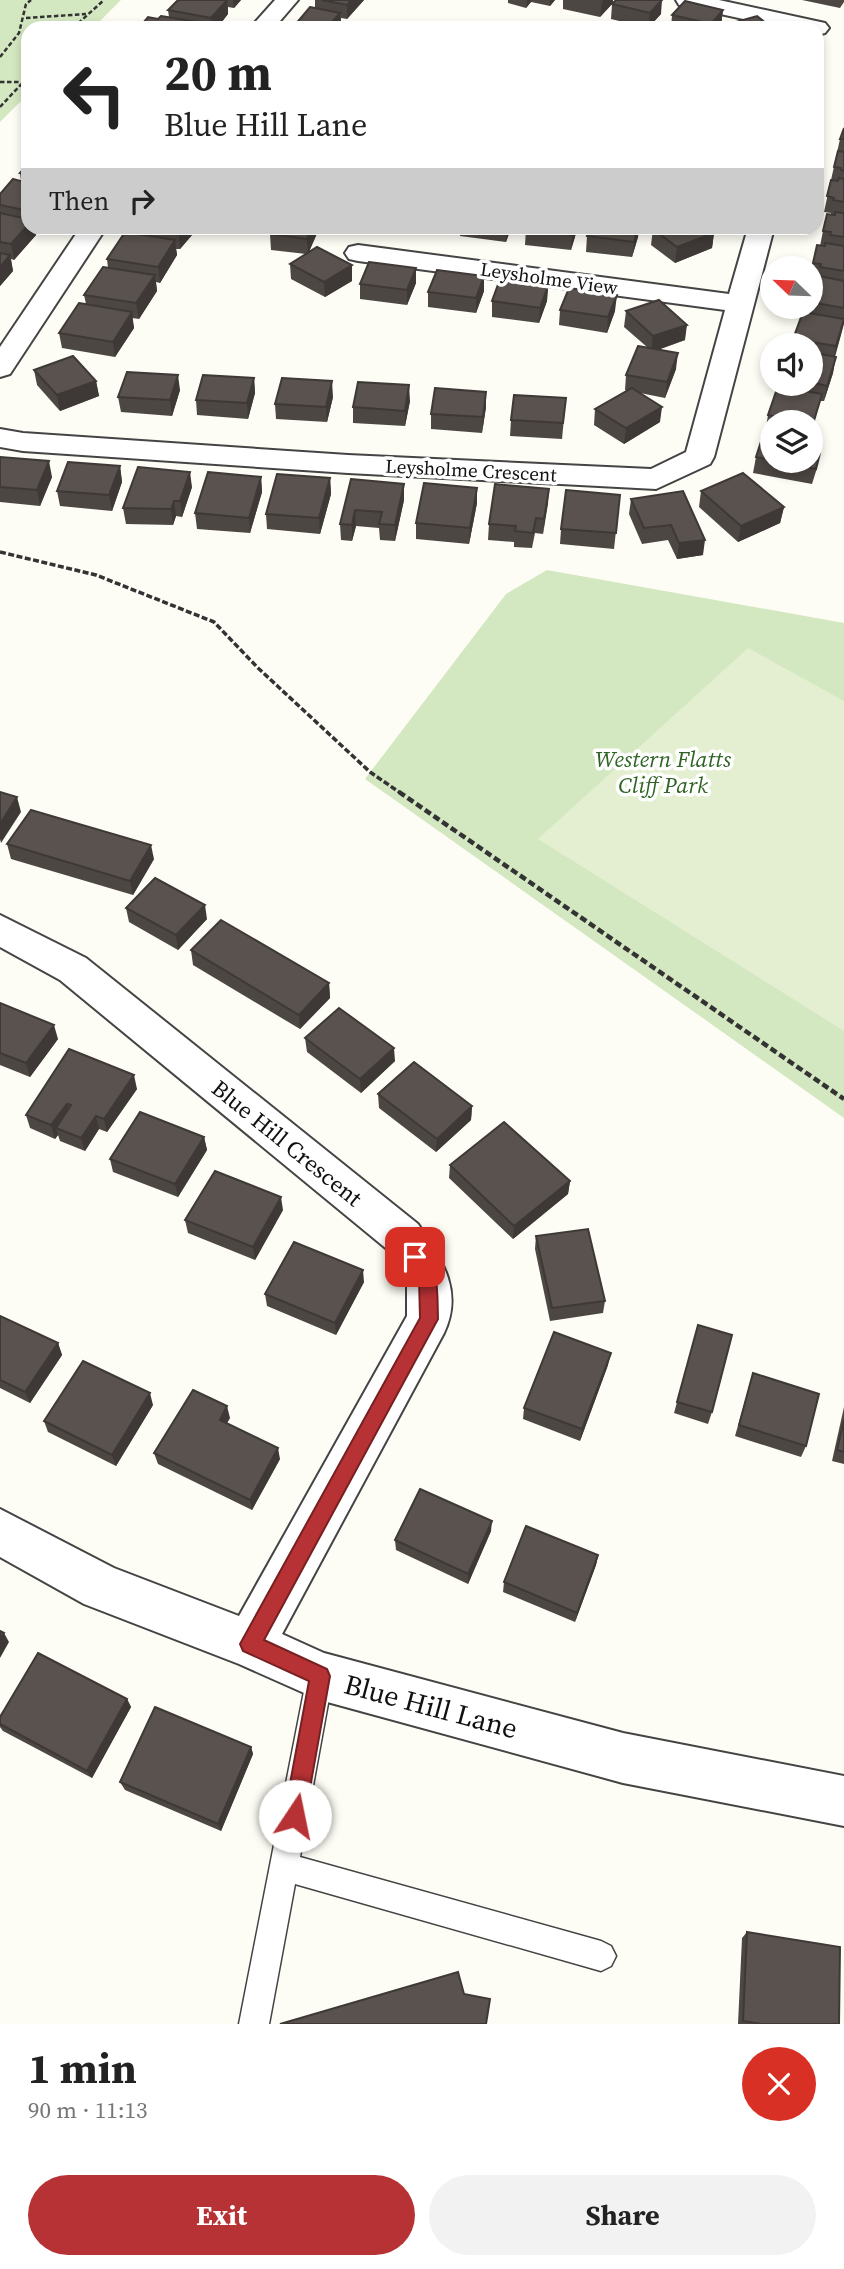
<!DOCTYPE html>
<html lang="en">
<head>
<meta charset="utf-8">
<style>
	:root { --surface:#fff; --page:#f2f2f2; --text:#222; --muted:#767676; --accent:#b73234 }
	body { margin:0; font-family:"Source Serif 4",serif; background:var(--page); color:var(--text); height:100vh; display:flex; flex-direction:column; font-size:26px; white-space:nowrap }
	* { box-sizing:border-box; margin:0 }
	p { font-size:23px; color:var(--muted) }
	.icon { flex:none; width:38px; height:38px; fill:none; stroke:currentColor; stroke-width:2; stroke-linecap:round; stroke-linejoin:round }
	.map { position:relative; height:2024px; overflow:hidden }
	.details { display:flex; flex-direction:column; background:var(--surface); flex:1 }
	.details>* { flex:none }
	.guide { position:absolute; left:21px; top:21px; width:803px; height:214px; border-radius:21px; box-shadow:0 4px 10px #0003; background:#fff; color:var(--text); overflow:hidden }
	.needle { width:46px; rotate:293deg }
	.controls { position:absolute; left:760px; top:256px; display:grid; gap:14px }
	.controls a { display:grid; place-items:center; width:63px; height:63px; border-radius:50%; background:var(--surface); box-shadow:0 4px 10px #0003; font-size:35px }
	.pin { position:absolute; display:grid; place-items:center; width:60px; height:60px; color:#fff; margin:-30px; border-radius:14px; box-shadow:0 4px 10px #0006 }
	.me { position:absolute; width:77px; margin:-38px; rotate:11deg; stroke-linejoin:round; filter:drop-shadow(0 0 5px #0008) }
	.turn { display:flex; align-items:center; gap:24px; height:147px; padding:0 28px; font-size:32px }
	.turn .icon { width:91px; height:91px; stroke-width:2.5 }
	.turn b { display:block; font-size:49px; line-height:60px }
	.then { display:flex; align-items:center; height:66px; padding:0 28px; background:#0003; gap:14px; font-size:26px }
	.round { display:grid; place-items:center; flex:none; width:74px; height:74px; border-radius:37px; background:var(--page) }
	.summary { display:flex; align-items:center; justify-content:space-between; height:119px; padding:0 28px }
	h1 { font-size:42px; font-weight:700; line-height:52px }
	.primary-button { display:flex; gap:14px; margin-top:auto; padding:14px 28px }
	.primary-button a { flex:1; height:80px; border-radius:42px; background:var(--accent); color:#fff; font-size:28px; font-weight:700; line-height:80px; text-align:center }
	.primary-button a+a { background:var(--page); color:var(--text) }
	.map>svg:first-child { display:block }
	.green { fill:#d3e7c0 }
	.pitch { fill:#e4efd1 }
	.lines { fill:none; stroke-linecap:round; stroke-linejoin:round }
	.service-casing { stroke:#444; stroke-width:3 }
	.minor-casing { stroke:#444; stroke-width:4 }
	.path-far2 { stroke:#333; stroke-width:2.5; stroke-dasharray:4.5 2.5; stroke-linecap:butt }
	.path-far1 { stroke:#333; stroke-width:3.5; stroke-dasharray:6 2.5; stroke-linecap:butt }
	.path { stroke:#333; stroke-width:4.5; stroke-dasharray:7 3.5; stroke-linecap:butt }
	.service { fill:#fff; fill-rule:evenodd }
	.minor { fill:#fff; fill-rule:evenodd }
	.wall { fill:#4d4743 }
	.shaded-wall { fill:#3e3937 }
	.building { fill:#59524e; stroke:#3e3937; stroke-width:2 }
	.route { fill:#b73234; stroke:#772022; stroke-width:2 }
	.labels { text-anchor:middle; stroke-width:7; stroke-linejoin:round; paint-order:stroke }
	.far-street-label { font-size:19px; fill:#111; stroke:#fff }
	.park-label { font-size:23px; font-style:italic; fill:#306425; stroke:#fff }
	.street-label { font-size:23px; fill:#111; stroke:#fff }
	.near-street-label { font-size:28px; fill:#111; stroke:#fff }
</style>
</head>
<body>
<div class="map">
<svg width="844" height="2024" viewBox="0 0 844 2024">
	<rect width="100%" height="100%" fill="#fefdf5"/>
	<g class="green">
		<polygon points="0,0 121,0 93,28 28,28 28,94 0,122"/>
		<polygon points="547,570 844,623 844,1118 365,779 506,594"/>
	</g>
	<polygon class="pitch" points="748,648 844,701 844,1031 538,839"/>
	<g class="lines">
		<defs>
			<polygon id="service" points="320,1663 329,1667 333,1676 300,1857 601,1941 611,1946 616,1956 611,1966 601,1971 295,1884 269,2024 239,2024 307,1676 311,1667"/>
			<g id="minor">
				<polygon points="275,0 298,0 274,28 250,28"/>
				<polygon points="676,0 719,0 825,23 829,28 825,33 817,35 817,28 785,28 679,5"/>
				<polygon points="80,228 106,228 10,374 0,377 0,347"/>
				<polygon points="748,228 774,228 714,457 710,464 656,489 348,473 23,451 0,447 0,429 23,433 348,455 651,469 686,452 725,310 358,261 349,259 345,253 349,247 358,245 729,294"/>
				<path d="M0 915 86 958 418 1224C441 1259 464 1290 444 1333L282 1634 324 1653 623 1733 844 1776V1826L623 1783 320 1700 239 1664 84 1604 0 1557V1509L114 1568 239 1616 407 1316V1280L388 1250 60 980 0 947Z"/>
			</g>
		</defs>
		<use href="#service" class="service-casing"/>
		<use href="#minor" class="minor-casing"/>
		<g class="path-far2">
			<polyline points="26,18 86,14"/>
			<polyline points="73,28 104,0"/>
			<polyline points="0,57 19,33 26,4 31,0"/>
			<polyline points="0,82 23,82"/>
			<polyline points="0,107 28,77"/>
		</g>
		<polyline class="path-far1" points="0,552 96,575 214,622 258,668 370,772 402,794"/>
		<polyline class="path" points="399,792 844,1099"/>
		<use href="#service" class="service"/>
		<use href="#minor" class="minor"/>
	</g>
	<g class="wall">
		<polygon points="178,0 241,0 234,8 228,7 228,14 217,28 139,28 143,25 143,23 169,17 168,10"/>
		<polygon points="315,0 364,0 347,19 341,18 341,28 294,28 294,26 315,8"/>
		<polygon points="508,0 555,0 550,6 531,2 526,8 508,3"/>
		<polygon points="563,0 613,0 613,3 600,17 563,9"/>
		<polygon points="802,0 844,0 844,2 840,8"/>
		<polygon points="612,4 661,14 648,28 611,19"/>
		<polygon points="723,10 721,25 718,28 671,28 672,15"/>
		<polygon points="844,128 844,324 835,357 833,373 824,401 820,401 810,436 810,422 772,422 772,460 817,468 812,484 753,473 756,457 766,427 768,415 783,383 810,383 810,345 792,345 804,306 810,306 810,286 813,279 810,278 810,277 813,263 820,246 823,231 831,214 831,213 824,212 840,139"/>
		<polygon points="28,164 28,228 36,235 14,260 11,259 13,271 0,286 0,194 21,181 20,173"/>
		<polygon points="130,228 198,228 180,249 176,249 177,255 160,283 156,282 157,291 139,319 132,318 134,328 115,357 62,348 59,333 86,304 84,295 108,268 107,259 131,233"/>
		<polygon points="273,228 319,228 309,252 352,281 325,297 291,279 290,264 306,254 271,250 270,234"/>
		<polygon points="396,228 444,228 441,234"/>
		<polygon points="460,228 511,228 506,242 460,236"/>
		<polygon points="590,228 639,228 638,237 632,257 586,252 587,236"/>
		<polygon points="526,229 577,230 571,250 525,245"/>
		<polygon points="653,229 714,233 712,248 675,263 651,245"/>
		<polygon points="416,268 416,283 407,305 360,299 360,284"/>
		<polygon points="484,276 484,291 476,313 428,307 428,292"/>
		<polygon points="548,286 547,301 539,323 492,317 492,301"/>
		<polygon points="560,310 615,311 607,333 559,325"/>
		<polygon points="626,311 685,340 658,350 676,369 665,398 640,393 660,422 624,444 594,425 595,409 627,391 625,390 626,375 647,347 624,327"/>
		<polygon points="34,370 96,381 99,396 60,411 37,385"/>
		<polygon points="254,378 255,393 248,419 197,415 196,400"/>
		<polygon points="180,390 172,416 121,412 118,397"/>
		<polygon points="333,397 327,422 276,419 275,404"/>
		<polygon points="566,398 562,439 510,436 511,420"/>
		<polygon points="410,401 405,426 353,423 353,407"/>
		<polygon points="486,407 482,433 431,429 431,414"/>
		<polygon points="0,457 52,477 40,506 0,502"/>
		<polygon points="120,466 122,482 112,511 60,506 57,491"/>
		<polygon points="261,477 262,492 250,533 197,529 195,513"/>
		<polygon points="330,478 331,494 320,534 267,529 266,514"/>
		<polygon points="351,479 404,500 395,541 380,540 379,528 356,526 352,541 341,540 340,524"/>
		<polygon points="192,487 182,517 176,516 173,525 126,524 123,508"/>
		<polygon points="477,488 477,503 469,544 416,539 416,523"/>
		<polygon points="549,489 543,534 535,533 532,548 514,547 514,542 488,540 489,524"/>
		<polygon points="683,491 703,555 677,559 668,540 642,544 629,514 631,499"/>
		<polygon points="701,491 784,507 780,523 738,542 699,507"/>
		<polygon points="620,495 614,549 560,544 561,529"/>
		<polygon points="7,844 154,859 133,895 11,859"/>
		<polygon points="126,908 207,919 178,950 129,922"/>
		<polygon points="191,950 329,983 330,998 300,1029 193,965"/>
		<polygon points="0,1003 58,1039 30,1077 0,1065"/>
		<polygon points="305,1038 395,1061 361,1093 307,1052"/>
		<polygon points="69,1049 137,1089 107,1132 99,1129 85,1151 60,1141 58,1135 55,1139 30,1128 26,1115"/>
		<polygon points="378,1094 472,1106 471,1120 436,1152 379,1108"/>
		<polygon points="204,1137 207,1150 178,1197 113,1172 110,1159"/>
		<polygon points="450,1165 570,1181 568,1194 513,1239 449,1178"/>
		<polygon points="283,1210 255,1260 188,1233 185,1220"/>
		<polygon points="536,1236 605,1301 603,1313 550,1321 535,1249"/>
		<polygon points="364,1282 336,1335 267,1306 265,1294"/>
		<polygon points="0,1316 58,1343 62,1355 30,1403 0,1388"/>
		<polygon points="698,1325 712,1412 708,1424 674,1413"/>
		<polygon points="608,1365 580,1441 523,1419 524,1408"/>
		<polygon points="753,1373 806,1446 801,1457 735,1436"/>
		<polygon points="153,1405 116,1466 48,1432 44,1421"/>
		<polygon points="844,1407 844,1464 832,1461"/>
		<polygon points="230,1418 227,1423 280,1459 252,1510 158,1464 154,1453"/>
		<polygon points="491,1531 468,1584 396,1550 395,1540"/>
		<polygon points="598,1555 596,1565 575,1622 503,1592 504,1582"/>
		<polygon points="127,1699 131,1707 92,1778 3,1731 0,1727 0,1717"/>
		<polygon points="251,1747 253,1754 221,1831 125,1790 120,1782"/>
		<polygon points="747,1932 839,2024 738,2024 742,1938"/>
	</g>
	<g class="shaded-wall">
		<polygon points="227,0 228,14 217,28 212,28 211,18"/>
		<polygon points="233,0 241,0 234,8"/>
		<polygon points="351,0 364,0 347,19 347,5"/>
		<polygon points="527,0 531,0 531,2 526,8"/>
		<polygon points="550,0 555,0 550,6"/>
		<polygon points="604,0 613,0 613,3 600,17 602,2"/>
		<polygon points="662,0 661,14 648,28 650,13"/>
		<polygon points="723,10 721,25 718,28 710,28 711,24"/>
		<polygon points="340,13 341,28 327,28"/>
		<polygon points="28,225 28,228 34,228 36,235 14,260 11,244"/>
		<polygon points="184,228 198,228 180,249 179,234"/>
		<polygon points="312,228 319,228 319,229 308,254 307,239"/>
		<polygon points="506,228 511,228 506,242"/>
		<polygon points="574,228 578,228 577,230 571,250 572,235"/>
		<polygon points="638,228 639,228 638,237 632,257 634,242"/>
		<polygon points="714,233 712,248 675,263 677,247"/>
		<polygon points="175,240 177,255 160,283 158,267"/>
		<polygon points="10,255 13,271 0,286 0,267"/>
		<polygon points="352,265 352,281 325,297 324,282"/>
		<polygon points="416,268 416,283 407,305 407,290"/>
		<polygon points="155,275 157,291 139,319 136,303"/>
		<polygon points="484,276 484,291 476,313 476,298"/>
		<polygon points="548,286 547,301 539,323 540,308"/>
		<polygon points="617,295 615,311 607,333 608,317"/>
		<polygon points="132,312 134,328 115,357 113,342"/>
		<polygon points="844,320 841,334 833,362 836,346"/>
		<polygon points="687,325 685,340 651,352 653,336"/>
		<polygon points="678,353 676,369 665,398 667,382"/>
		<polygon points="836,357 833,373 824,401 827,386"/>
		<polygon points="178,375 180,390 172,416 170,400"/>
		<polygon points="254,378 255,393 248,419 247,403"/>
		<polygon points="96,381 99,396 60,411 57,395"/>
		<polygon points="332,381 333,397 327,422 326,407"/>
		<polygon points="409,385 410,401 405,426 405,411"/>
		<polygon points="486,392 486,407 482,433 483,417"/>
		<polygon points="662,407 660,422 624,444 626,428"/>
		<polygon points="49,461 52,477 40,506 37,490"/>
		<polygon points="120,466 122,482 112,511 109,495"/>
		<polygon points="190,472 192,487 182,517 180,501"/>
		<polygon points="261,477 262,492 250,533 249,518"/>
		<polygon points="330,478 331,494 320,534 319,518"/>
		<polygon points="404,484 404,500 395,541 395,525"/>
		<polygon points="477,488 477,503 469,544 470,528"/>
		<polygon points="549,489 548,504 543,534 544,519"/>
		<polygon points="174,501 176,516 173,525 171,509"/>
		<polygon points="784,507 780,523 738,542 741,526"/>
		<polygon points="355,510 356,526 352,541 352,525"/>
		<polygon points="705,540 703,555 677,559 679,543"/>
		<polygon points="17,797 21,812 1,843 0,839 0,824"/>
		<polygon points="151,845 154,859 133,895 130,881"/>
		<polygon points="205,905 207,919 178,950 176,935"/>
		<polygon points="329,983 330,998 300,1029 299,1015"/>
		<polygon points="54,1025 58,1039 30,1077 26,1063"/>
		<polygon points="394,1048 395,1061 361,1093 360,1079"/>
		<polygon points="134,1075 137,1089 107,1132 104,1119"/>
		<polygon points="67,1104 71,1117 56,1128 58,1135 55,1139 51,1125"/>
		<polygon points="472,1106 471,1120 436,1152 437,1139"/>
		<polygon points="96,1116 99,1129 85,1151 81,1138"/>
		<polygon points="204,1137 207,1150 178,1197 175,1184"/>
		<polygon points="570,1181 568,1194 513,1239 514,1226"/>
		<polygon points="281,1197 283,1210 255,1260 253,1247"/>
		<polygon points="363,1270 364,1282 336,1335 335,1323"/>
		<polygon points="58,1343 62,1355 30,1403 25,1392"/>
		<polygon points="611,1353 608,1365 580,1441 582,1429"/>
		<polygon points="150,1393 153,1405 116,1466 112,1455"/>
		<polygon points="227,1406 230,1418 222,1431 220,1420"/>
		<polygon points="278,1448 280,1459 252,1510 250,1500"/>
		<polygon points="492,1521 491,1531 468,1584 468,1574"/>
		<polygon points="598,1555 596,1565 575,1622 577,1613"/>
		<polygon points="4,1633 9,1642 0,1658 0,1639"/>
		<polygon points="127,1699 131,1707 92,1778 87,1771"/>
		<polygon points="251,1747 253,1754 221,1831 218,1824"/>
	</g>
	<g class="building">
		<polygon points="178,0 227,0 211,18 168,10"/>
		<polygon points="322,0 351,0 347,5"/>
		<polygon points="616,0 662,0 650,13 612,4"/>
		<polygon points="685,1 723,10 711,24 672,15"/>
		<polygon points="310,7 340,13 327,28 306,28 294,26"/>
		<polygon points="161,16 203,23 199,28 139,28 142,25 153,25 143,23 148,17 158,19"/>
		<polygon points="757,16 772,28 734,28 729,24"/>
		<polygon points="844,128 844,139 840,139"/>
		<polygon points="838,151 844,152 844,171 841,170 841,168 834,167"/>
		<polygon points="28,164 28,174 20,173"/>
		<polygon points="839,178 844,179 844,202 833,200 834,198 827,196 831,180 838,181"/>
		<polygon points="13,179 28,183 28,211 0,205 0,194"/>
		<polygon points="835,212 844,213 844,237 830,235 831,232 823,231 827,214 835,215"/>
		<polygon points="0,213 28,219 28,225 11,244 0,242"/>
		<polygon points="148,228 184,228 179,234"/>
		<polygon points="273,228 312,228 307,239 270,234"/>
		<polygon points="526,228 574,228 572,235 526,229"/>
		<polygon points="590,228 638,228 634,242 587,236"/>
		<polygon points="658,228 707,228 714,233 677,247 653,229"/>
		<polygon points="125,232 175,240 158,267 107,259"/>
		<polygon points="825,243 844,246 844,271 820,267 821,264 813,263 817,245 825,246"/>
		<polygon points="317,247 352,265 324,282 290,264"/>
		<polygon points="0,253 10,255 0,267"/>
		<polygon points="369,262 416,268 407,290 360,284"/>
		<polygon points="103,267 155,275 136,303 84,295"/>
		<polygon points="437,270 484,276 476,298 428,292"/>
		<polygon points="814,275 844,281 844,308 810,302 810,286"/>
		<polygon points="500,279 548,286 540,308 492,301"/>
		<polygon points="569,288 617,295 608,317 560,310"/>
		<polygon points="659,300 687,325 653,336 626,311"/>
		<polygon points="79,303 132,312 113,342 59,333"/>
		<polygon points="803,312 844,319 836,346 793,339"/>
		<polygon points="638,346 678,353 667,382 626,375"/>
		<polygon points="810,352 836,357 827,386 810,382"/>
		<polygon points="73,356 96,381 57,395 34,370"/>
		<polygon points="127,372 178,375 170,400 118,397"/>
		<polygon points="203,375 254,378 247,403 196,400"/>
		<polygon points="282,378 332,381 326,407 275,404"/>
		<polygon points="358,382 409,385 405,411 353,407"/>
		<polygon points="778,386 822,394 813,424 810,423 810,422 802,422 768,415"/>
		<polygon points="435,388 486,392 483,417 431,414"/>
		<polygon points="632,388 662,407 626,428 595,409"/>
		<polygon points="514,395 566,398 563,423 511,420"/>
		<polygon points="766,426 772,427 772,460 810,460 810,451 820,453 816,469 756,457"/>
		<polygon points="0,457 49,461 37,490 0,487"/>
		<polygon points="68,462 120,466 109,495 57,491"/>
		<polygon points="138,467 190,472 180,501 174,501 171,509 123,508"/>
		<polygon points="208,472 261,477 249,518 195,513"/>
		<polygon points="743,473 784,507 741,526 701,491"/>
		<polygon points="277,474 330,478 319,518 266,514"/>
		<polygon points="351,479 404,484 395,525 379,524 382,512 355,510 352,525 340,524"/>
		<polygon points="424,483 477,488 470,528 416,523"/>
		<polygon points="495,484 549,489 544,519 536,518 533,533 515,531 516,526 489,524"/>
		<polygon points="566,490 620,495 616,533 561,529"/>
		<polygon points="683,491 705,540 679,543 671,525 644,528 631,499"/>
		<polygon points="0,792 17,797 0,824"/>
		<polygon points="31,810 151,845 130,881 7,844"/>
		<polygon points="155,878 205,905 176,935 126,908"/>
		<polygon points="221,920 329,983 299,1015 191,950"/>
		<polygon points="0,1003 54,1025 26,1063 0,1053"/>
		<polygon points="339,1008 394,1048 360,1079 305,1038"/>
		<polygon points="69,1049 134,1075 104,1119 96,1116 81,1138 56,1128 71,1105 67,1104 51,1125 26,1115"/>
		<polygon points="414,1062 472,1106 437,1139 378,1094"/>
		<polygon points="140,1112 204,1137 175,1184 110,1159"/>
		<polygon points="504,1122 570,1181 514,1226 450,1165"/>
		<polygon points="215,1171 281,1197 253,1247 185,1220"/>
		<polygon points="588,1229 605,1301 552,1308 536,1236"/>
		<polygon points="294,1242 363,1270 335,1323 265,1294"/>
		<polygon points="0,1316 58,1343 25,1392 0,1380"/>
		<polygon points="698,1325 732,1335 712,1412 677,1402"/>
		<polygon points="554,1332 611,1353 582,1429 524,1408"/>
		<polygon points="83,1361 150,1393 112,1455 44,1421"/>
		<polygon points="753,1373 819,1394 806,1446 739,1425"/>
		<polygon points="193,1390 227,1406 220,1420 278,1448 250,1500 154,1453"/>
		<polygon points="844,1420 844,1452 837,1450"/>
		<polygon points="420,1489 492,1521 468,1574 395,1540"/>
		<polygon points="526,1526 598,1555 577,1613 504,1582"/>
		<polygon points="0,1631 4,1633 0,1639"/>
		<polygon points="38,1653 127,1699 87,1771 0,1724 0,1717"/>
		<polygon points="155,1707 251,1747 218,1824 120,1782"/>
		<polygon points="747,1932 840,1947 839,2024 762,2024 743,2021"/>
		<polygon points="458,1972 464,1994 490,1999 486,2024 280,2024"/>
	</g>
	<path class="route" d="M415 1249C441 1258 437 1297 438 1319L264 1640 327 1669 330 1676 305 1816 302 1823 295 1826 287 1823 284 1816 309 1681 243 1651 240 1644 420 1318 419 1278 406 1257 409 1251Z"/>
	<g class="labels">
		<g class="far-street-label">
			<text transform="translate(549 278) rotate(8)" y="7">Leysholme View</text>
			<text transform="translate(471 470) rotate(3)" y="7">Leysholme Crescent</text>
		</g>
		<g class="park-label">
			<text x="663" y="767">Western Flatts<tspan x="663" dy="26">Cliff Park</tspan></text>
		</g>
		<g class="street-label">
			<text transform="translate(287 1143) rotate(39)" y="8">Blue Hill Crescent</text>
		</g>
		<g class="near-street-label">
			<text transform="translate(431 1706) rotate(15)" y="10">Blue Hill Lane</text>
		</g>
	</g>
</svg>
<div class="controls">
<a><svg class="needle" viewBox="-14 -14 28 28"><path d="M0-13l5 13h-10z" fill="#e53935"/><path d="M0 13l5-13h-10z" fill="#767676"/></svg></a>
<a><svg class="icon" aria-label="sound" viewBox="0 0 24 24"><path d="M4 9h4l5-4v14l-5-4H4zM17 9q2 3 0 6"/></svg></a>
<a><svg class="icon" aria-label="layers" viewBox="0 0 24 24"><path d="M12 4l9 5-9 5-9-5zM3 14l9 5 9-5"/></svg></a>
</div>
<div class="pin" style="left:415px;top:1257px;background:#d93025"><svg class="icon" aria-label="arrive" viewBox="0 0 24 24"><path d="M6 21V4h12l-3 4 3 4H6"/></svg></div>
<svg class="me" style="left:295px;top:1816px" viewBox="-20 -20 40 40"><circle r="19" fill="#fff"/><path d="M0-13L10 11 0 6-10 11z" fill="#b73234"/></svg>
<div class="guide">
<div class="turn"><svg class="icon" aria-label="left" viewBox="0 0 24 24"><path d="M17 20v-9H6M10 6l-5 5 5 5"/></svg><div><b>20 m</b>Blue Hill Lane</div></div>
<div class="then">Then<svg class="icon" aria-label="right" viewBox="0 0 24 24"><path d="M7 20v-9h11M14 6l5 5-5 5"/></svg></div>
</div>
</div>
<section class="details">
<div class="summary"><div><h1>1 min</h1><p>90 m · 11:13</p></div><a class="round" style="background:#d93025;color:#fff"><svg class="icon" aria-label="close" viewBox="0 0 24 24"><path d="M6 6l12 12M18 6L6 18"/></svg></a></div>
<div class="primary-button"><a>Exit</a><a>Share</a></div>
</section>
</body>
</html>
